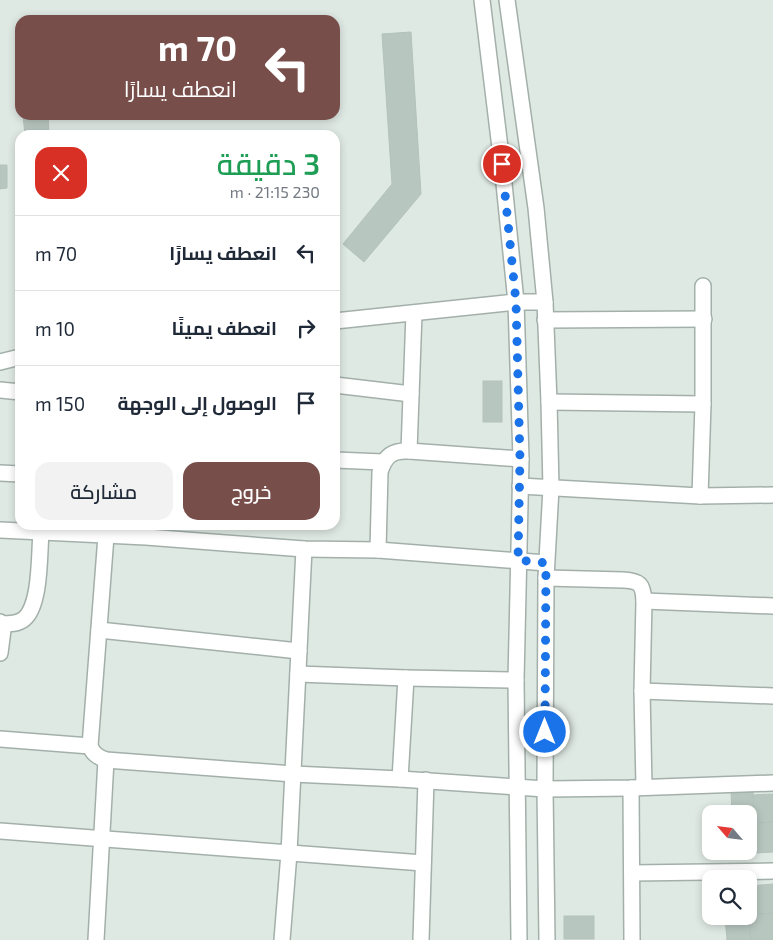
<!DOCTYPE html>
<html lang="ar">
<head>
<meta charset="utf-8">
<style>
	:root { --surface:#fff; --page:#f2f2f3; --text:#1f2937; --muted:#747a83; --line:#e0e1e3; --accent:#784e4a }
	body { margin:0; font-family:"Exo 2",Cairo,sans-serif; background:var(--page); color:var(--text); direction:rtl; height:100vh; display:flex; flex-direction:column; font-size:19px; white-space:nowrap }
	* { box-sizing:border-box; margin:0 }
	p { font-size:16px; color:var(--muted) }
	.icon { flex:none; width:28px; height:28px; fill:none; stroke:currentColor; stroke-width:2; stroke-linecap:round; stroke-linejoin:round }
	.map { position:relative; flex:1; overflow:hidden; direction:ltr }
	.sheet { position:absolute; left:15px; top:130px; width:325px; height:400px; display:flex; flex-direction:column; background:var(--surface); border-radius:15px; box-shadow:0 2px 8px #0003; direction:rtl }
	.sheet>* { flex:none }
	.banner { position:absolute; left:15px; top:15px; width:325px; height:105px; border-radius:15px; box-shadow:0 2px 8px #0003; direction:rtl; background:#784e4a; color:#fff; overflow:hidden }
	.needle { width:32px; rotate:298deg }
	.fabs { position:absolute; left:702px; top:805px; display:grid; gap:10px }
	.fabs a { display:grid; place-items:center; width:55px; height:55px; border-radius:10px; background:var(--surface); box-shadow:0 2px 8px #0003; font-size:25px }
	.pin { position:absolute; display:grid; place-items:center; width:42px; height:42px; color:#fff; margin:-21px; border:2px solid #fff; border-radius:50%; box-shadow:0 1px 5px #0007 }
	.me { position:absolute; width:55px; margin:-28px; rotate:0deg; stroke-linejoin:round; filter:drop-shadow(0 0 4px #0008) }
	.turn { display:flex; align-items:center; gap:18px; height:105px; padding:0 20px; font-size:22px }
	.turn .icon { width:65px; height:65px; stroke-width:2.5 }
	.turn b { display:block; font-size:35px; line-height:42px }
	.round { display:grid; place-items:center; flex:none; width:52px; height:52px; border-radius:15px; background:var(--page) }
	.summary { display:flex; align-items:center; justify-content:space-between; height:85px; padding:0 20px }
	h1 { font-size:30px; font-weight:600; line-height:38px; color:#1e9e55 }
	.cta { display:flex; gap:10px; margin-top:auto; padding:10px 20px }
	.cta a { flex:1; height:58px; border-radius:15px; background:var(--accent); color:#fff; font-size:20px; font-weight:600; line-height:58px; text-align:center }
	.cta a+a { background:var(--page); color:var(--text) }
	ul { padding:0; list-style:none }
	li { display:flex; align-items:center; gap:15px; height:75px; padding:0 20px; border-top:1px solid var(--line) }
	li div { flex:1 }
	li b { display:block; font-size:19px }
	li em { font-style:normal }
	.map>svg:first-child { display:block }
	.building { fill:#b8c6c0; stroke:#b3c2bb }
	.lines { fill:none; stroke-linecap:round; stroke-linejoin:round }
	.minor-casing { stroke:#a3b0aa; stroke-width:18 }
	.minor { stroke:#fff; stroke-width:15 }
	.route { stroke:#1a73e8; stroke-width:9; stroke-dasharray:0 16.2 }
</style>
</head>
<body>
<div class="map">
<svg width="773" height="940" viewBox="0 0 773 940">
	<rect width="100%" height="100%" fill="#dfe9e4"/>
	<g class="building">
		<polygon points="411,32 421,194 364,262 343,244 392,184 382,34"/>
		<polygon points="23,115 48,115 49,135 25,135"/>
		<polygon points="0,165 7,165 7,188 0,189"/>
		<rect x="483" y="381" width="19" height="41"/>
		<polygon points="753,791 755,823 749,823 749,814 732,814 731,792"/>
		<polygon points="773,794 773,822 755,823 753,795"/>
		<polygon points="773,822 773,852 756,853 755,823"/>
		<polygon points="749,823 755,823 756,853 734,854 734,851 749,851"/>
		<polygon points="710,835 711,851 734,851 734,854 711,855"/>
		<polygon points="773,884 773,913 753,915 750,886"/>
		<polygon points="773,913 773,940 751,940 749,915"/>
		<rect x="564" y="916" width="30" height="23"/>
		<polygon points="740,916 741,921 749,921 751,940 727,940 725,917"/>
	</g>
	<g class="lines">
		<defs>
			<g id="minor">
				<polyline points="482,0 502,164 516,302 521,459 516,680 519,940"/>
				<polyline points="507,0 536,208 545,302 549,402 551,488 546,578 545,789 547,940"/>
				<polyline points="545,320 704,319"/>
				<polyline points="335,321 516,302 545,302"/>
				<polyline points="0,362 20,357"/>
				<polyline points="335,385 411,394"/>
				<polyline points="0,390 20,392"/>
				<polyline points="549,402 703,404"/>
				<polyline points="409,451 414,313"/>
				<polyline points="335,460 383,462"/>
				<polyline points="0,473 20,474"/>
				<polyline points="520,486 700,496 773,495"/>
				<polyline points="700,496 703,404 703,286"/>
				<polyline points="0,530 146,537 304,549 378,550 546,563"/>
				<path d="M106 536 90 746C93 754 98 757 106 760L293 774 400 779 545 789 631 788 773 783"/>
				<path d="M378 550 380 472C385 456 392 450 409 451L521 459"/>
				<path d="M546 578 623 580C640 581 643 584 644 601L642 691 644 787"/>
				<polyline points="644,601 773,606"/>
				<polyline points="0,622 3,630 0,653"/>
				<path d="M1 624C9 624 18 624 24 619 41 605 39 554 41 533"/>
				<polyline points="99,630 299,651"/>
				<polyline points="298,674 406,678 516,680"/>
				<polyline points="642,691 773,696"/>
				<polyline points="0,739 90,746"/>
				<polyline points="400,779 406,678"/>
				<polyline points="631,788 632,940"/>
				<polyline points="0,831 423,863"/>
				<polyline points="632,873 773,871"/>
				<polyline points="96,940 106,760"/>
				<polyline points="282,940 289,853 304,549"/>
				<polyline points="421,940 426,780"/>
			</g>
		</defs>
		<use href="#minor" class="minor-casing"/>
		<use href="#minor" class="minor"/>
	</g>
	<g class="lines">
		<polyline class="route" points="502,164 516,302 520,459 518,560 546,563 545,732"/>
	</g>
</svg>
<div class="fabs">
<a><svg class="needle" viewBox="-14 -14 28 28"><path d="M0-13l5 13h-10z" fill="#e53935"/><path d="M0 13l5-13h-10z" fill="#747a83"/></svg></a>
<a><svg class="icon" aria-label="search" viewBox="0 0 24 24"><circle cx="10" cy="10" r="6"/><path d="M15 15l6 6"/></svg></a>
</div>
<div class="pin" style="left:502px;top:164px;background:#d93025"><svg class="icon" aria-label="arrive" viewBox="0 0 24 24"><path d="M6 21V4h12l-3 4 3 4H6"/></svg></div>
<svg class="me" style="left:545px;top:732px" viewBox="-20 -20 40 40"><circle r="17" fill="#1a73e8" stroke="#fff" stroke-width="3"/><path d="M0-11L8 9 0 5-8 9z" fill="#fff"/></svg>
<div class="banner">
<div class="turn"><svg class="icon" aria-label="left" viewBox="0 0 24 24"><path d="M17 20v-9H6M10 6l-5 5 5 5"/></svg><div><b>70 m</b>انعطف يسارًا</div></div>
</div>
<section class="sheet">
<div class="summary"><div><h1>3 دقيقة</h1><p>230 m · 21:15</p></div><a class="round" style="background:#d93025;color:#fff"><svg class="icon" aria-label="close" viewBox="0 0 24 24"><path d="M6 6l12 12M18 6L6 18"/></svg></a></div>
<ul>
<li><svg class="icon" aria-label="left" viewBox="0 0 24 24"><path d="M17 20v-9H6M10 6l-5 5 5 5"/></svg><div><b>انعطف يسارًا</b></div><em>70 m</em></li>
<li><svg class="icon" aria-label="right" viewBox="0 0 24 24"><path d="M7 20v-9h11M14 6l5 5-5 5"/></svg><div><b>انعطف يمينًا</b></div><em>10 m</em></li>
<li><svg class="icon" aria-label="arrive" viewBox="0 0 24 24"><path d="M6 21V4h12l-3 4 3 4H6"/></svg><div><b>الوصول إلى الوجهة</b></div><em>150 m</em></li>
</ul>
<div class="cta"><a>خروج</a><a>مشاركة</a></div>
</section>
</div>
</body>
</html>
